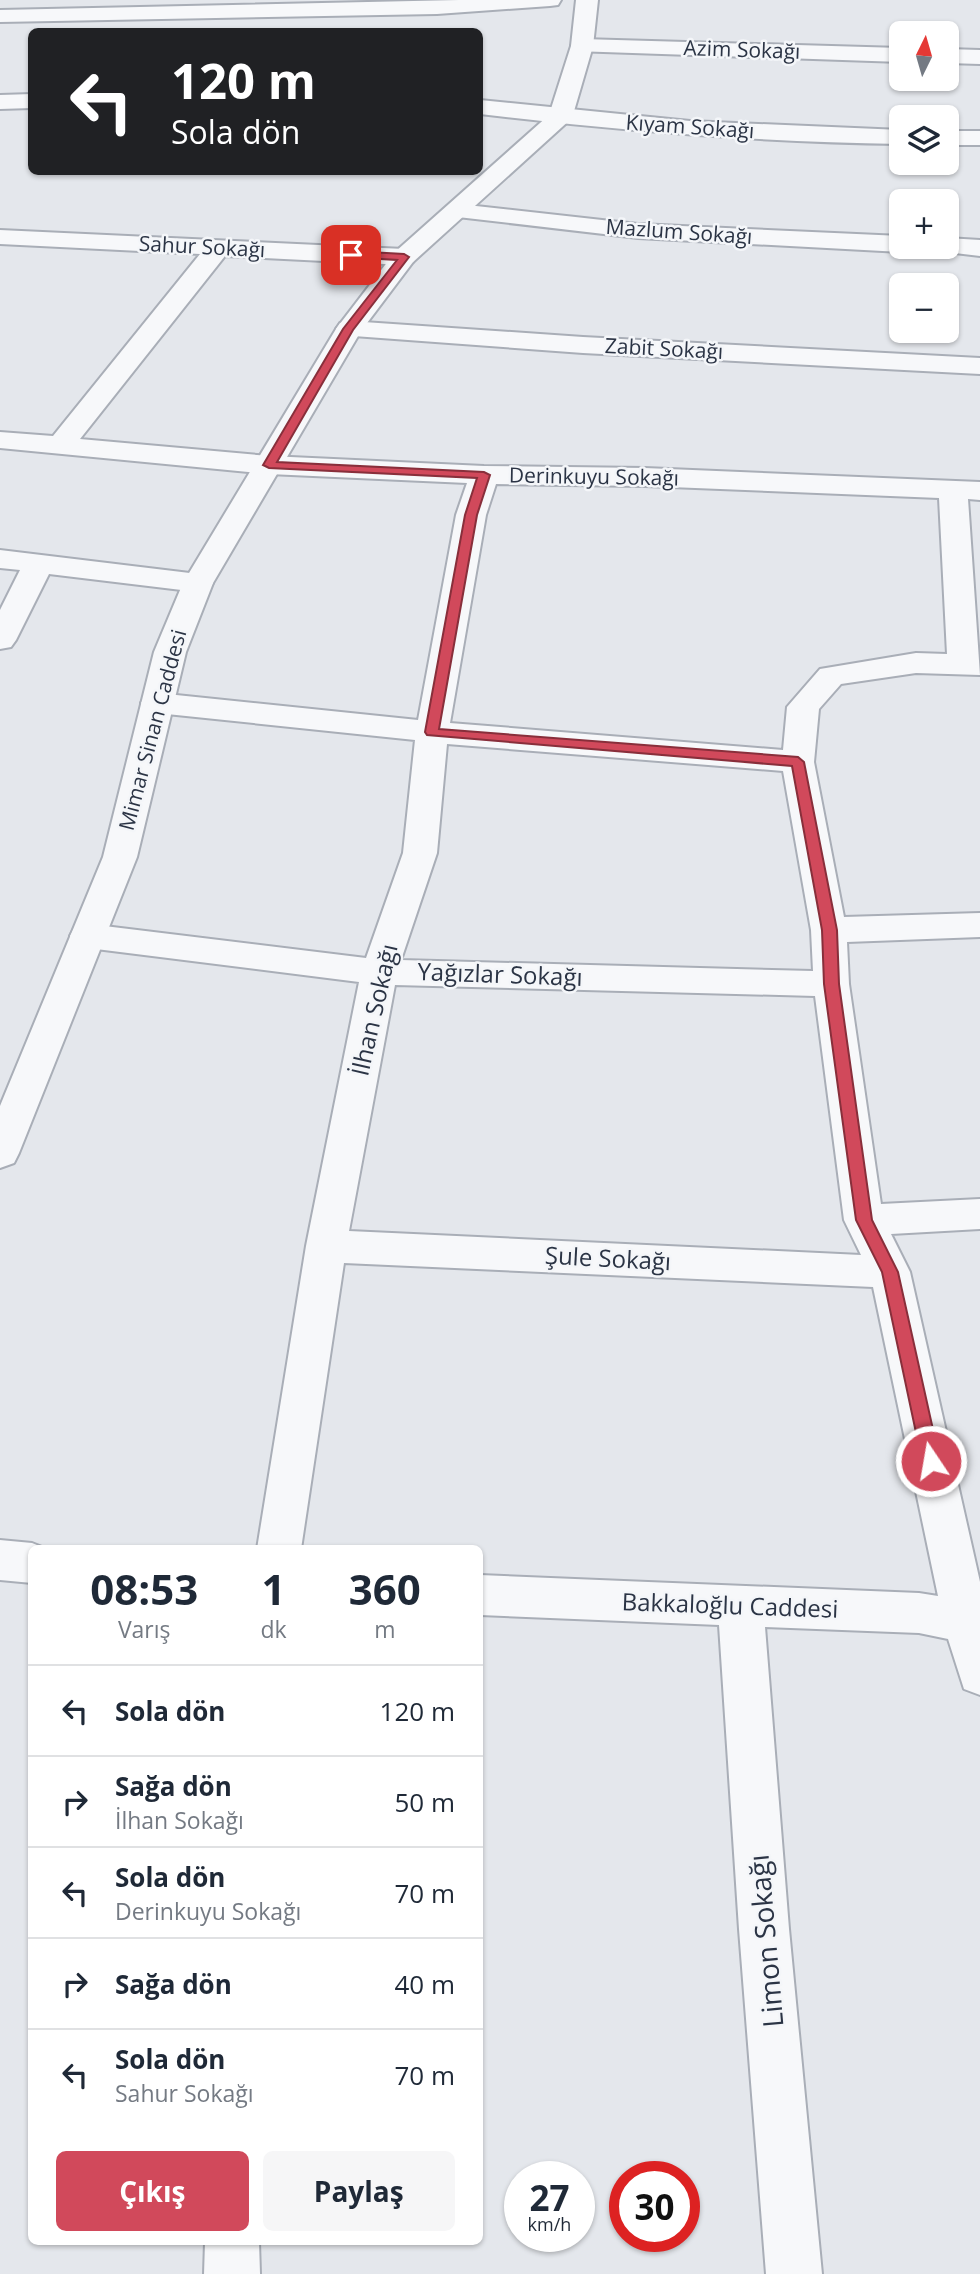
<!DOCTYPE html>
<html lang="tr">
<head>
<meta charset="utf-8">
<style>
	:root { --surface:#fff; --page:#f6f6f7; --text:#1f2937; --muted:#747a83; --line:#e0e1e3; --accent:#d1495b }
	body { margin:0; font-family:"Open Sans",sans-serif; background:var(--page); color:var(--text); height:100vh; display:flex; flex-direction:column; font-size:26px; white-space:nowrap }
	* { box-sizing:border-box; margin:0 }
	p { font-size:23px; color:var(--muted) }
	.icon { flex:none; width:38px; height:38px; fill:none; stroke:currentColor; stroke-width:2; stroke-linecap:round; stroke-linejoin:round }
	.map { position:relative; flex:1; overflow:hidden }
	.side { position:absolute; left:28px; top:1545px; width:455px; height:700px; display:flex; flex-direction:column; background:var(--surface); border-radius:10px; box-shadow:0 2px 5px #0004 }
	.side>* { flex:none }
	.banner { position:absolute; left:28px; top:28px; width:455px; height:147px; border-radius:10px; box-shadow:0 2px 5px #0004; background:#202124; color:#fff; overflow:hidden }
	.needle { width:46px; rotate:5deg }
	.fabs { position:absolute; left:889px; top:21px; display:grid; gap:14px }
	.fabs a { display:grid; place-items:center; width:70px; height:70px; border-radius:10px; background:var(--surface); box-shadow:0 2px 5px #0004; font-size:35px }
	.speed { position:absolute; left:504px; top:2161px; display:flex; gap:14px; font-size:35px; font-weight:700; text-align:center }
	.speed>* { display:grid; place-content:center; width:91px; height:91px; border-radius:50%; background:var(--surface); box-shadow:0 2px 5px #0004; line-height:1 }
	.speed small { font-size:18px; font-weight:400 }
	.speed .limit { border:10px solid #d22; background:#fff; color:#111 }
	.pin { position:absolute; display:grid; place-items:center; width:60px; height:60px; color:#fff; margin:-30px; border-radius:14px; box-shadow:0 4px 10px #0006 }
	.me { position:absolute; width:77px; margin:-38px; rotate:348deg; stroke-linejoin:round; filter:drop-shadow(0 0 5px #0008) }
	.turn { display:flex; align-items:center; gap:24px; height:147px; padding:0 28px; font-size:32px }
	.turn .icon { width:91px; height:91px; stroke-width:2.5 }
	.turn b { display:block; font-size:49px; line-height:60px }
	.eta { display:flex; justify-content:space-evenly; align-items:center; height:119px; text-align:center }
	.eta b { font-size:42px; font-weight:700; line-height:49px }
	.cta { display:flex; gap:14px; margin-top:auto; padding:14px 28px }
	.cta a { flex:1; height:80px; border-radius:10px; background:var(--accent); color:#fff; font-size:28px; font-weight:700; line-height:80px; text-align:center }
	.cta a+a { background:var(--page); color:var(--text) }
	ul { padding:0; list-style:none }
	li { display:flex; align-items:center; gap:21px; height:91px; padding:0 28px; border-top:2px solid var(--line) }
	li div { flex:1 }
	li b { display:block; font-size:26px }
	li em { font-style:normal }
	.map>svg:first-child { display:block }
	.lines { fill:none; stroke-linecap:round; stroke-linejoin:round }
	.minor-casing { stroke:#a9aeb7; stroke-width:4 }
	.tertiary-casing { stroke:#a9aeb7; stroke-width:4 }
	.minor { fill:#f7f8fa; fill-rule:evenodd }
	.tertiary { fill:#f7f8fa; fill-rule:evenodd }
	.route { fill:#d1495b; stroke:#882f3b; stroke-width:2 }
	.labels { text-anchor:middle; stroke-width:5; stroke-linejoin:round; paint-order:stroke }
	.far-street-label { font-size:21px; fill:#2b3445; stroke:#f4f6f9 }
	.street-label { font-size:24px; fill:#2b3445; stroke:#f4f6f9 }
	.near-street-label { font-size:28px; fill:#2b3445; stroke:#f4f6f9 }
</style>
</head>
<body>
<div class="map">
<svg width="980" height="2274" viewBox="0 0 980 2274">
	<rect width="100%" height="100%" fill="#e4e7ec"/>
	<g class="lines">
		<defs>
			<g id="minor">
				<polygon points="459,0 561,0 558,5 550,6 437,14 0,22 0,10"/>
				<polygon points="582,39 901,48 901,62 574,51 571,46 574,41"/>
				<polygon points="947,49 980,50 980,64 947,63"/>
				<polygon points="32,94 32,108 0,109 0,95"/>
				<path d="M480 100 690 121 901 130V144C760 142 620 131 480 114Z"/>
				<rect x="947" y="131" width="33" height="14"/>
				<polygon points="458,204 638,224 901,236 901,247 912,247 901,252 638,238 449,216 446,211 449,206"/>
				<path d="M0 230 404 249 413 252 417 257 413 262 404 265 225 256 80 439 269 456 484 466 645 468 980 482V500L968 499 980 675 916 673 841 684 819 709 814 762 844 917 980 913V937L847 942 849 984 881 1204 980 1199V1229L891 1234 910 1272 980 1582V1695L964 1689 948 1639 919 1633 765 1627 789 1929 822 2274H766L739 1929 719 1625 480 1615V1575L919 1593 938 1596 873 1287 344 1263 301 1549H257L306 1246 359 982 88 948 75 945 70 936 75 927 88 924 366 958 403 853 415 740 157 713 146 710 141 703 146 696 157 693 418 720 456 515 467 483 269 474 0 448V432L53 436 200 254 0 244ZM496 484 645 486 939 498 947 654 916 653 820 669 787 707 783 750 450 723 486 515ZM447 744 783 771 811 930 813 971 401 960 437 853ZM395 985 815 996 844 1220 861 1255 349 1231Z"/>
				<polygon points="947,238 980,240 980,256 938,251 935,247 947,247"/>
				<polygon points="349,321 583,337 980,358 980,374 583,353 340,335 336,329 340,323"/>
				<polygon points="0,550 198,574 209,577 213,583 209,589 198,592 49,574 16,640 11,647 0,649 0,610 20,570 0,568"/>
				<polygon points="0,1540 32,1543 47,1549 32,1549 32,1583 0,1580"/>
				<polygon points="205,2242 259,2242 260,2274 204,2274"/>
			</g>
			<polygon id="tertiary" points="576,0 598,0 593,46 572,118 413,262 361,331 213,583 186,652 137,857 19,1153 14,1163 0,1168 0,1106 103,857 154,652 183,583 336,329 395,252 549,115 571,46"/>
		</defs>
		<use href="#minor" class="minor-casing"/>
		<use href="#tertiary" class="tertiary-casing"/>
		<use href="#minor" class="minor"/>
		<use href="#tertiary" class="tertiary"/>
	</g>
	<polygon class="route" points="351,251 404,254 409,257 353,330 277,462 484,472 490,475 477,515 439,729 798,757 804,762 837,930 839,984 872,1220 898,1272 940,1461 937,1466 931,1468 924,1466 922,1461 882,1272 856,1220 824,984 822,930 792,766 427,735 425,732 465,515 477,478 269,468 263,465 343,329 397,260 347,257 347,252"/>
	<g class="labels">
		<g class="far-street-label">
			<text transform="translate(742 50) rotate(2)" y="7">Azim Sokağı</text>
			<text transform="translate(690 127) rotate(4)" y="7">Kıyam Sokağı</text>
			<text transform="translate(679 232) rotate(4)" y="7">Mazlum Sokağı</text>
			<text transform="translate(202 247) rotate(3)" y="7">Sahur Sokağı</text>
			<text transform="translate(664 349) rotate(3)" y="7">Zabit Sokağı</text>
			<text transform="translate(594 477) rotate(1)" y="7">Derinkuyu Sokağı</text>
			<text transform="translate(153 730) rotate(-75)" y="7">Mimar Sinan Caddesi</text>
		</g>
		<g class="street-label">
			<text transform="translate(500 975) rotate(2)" y="8">Yağızlar Sokağı</text>
			<text transform="translate(375 1010) rotate(-77)" y="8">İlhan Sokağı</text>
			<text transform="translate(608 1259) rotate(3)" y="8">Şule Sokağı</text>
			<text transform="translate(730 1606) rotate(2)" y="8">Bakkaloğlu Caddesi</text>
		</g>
		<g class="near-street-label">
			<text transform="translate(766 1941) rotate(-95)" y="10">Limon Sokağı</text>
		</g>
	</g>
</svg>
<div class="fabs">
<a><svg class="needle" viewBox="-14 -14 28 28"><path d="M0-13l5 13h-10z" fill="#e53935"/><path d="M0 13l5-13h-10z" fill="#747a83"/></svg></a>
<a><svg class="icon" aria-label="layers" viewBox="0 0 24 24"><path d="M12 4l9 5-9 5-9-5zM3 14l9 5 9-5"/></svg></a>
<a>+</a>
<a>−</a>
</div>
<div class="speed"><div>27<small>km/h</small></div><div class="limit">30</div></div>
<div class="pin" style="left:351px;top:255px;background:#d93025"><svg class="icon" aria-label="arrive" viewBox="0 0 24 24"><path d="M6 21V4h12l-3 4 3 4H6"/></svg></div>
<svg class="me" style="left:931px;top:1461px" viewBox="-20 -20 40 40"><circle r="17" fill="#d1495b" stroke="#fff" stroke-width="3"/><path d="M0-11L8 9 0 5-8 9z" fill="#fff"/></svg>
<div class="banner">
<div class="turn"><svg class="icon" aria-label="left" viewBox="0 0 24 24"><path d="M17 20v-9H6M10 6l-5 5 5 5"/></svg><div><b>120 m</b>Sola dön</div></div>
</div>
<section class="side">
<div class="eta">
<div><b>08:53</b><p>Varış</p></div>
<div><b>1</b><p>dk</p></div>
<div><b>360</b><p>m</p></div>
</div>
<ul>
<li><svg class="icon" aria-label="left" viewBox="0 0 24 24"><path d="M17 20v-9H6M10 6l-5 5 5 5"/></svg><div><b>Sola dön</b></div><em>120 m</em></li>
<li><svg class="icon" aria-label="right" viewBox="0 0 24 24"><path d="M7 20v-9h11M14 6l5 5-5 5"/></svg><div><b>Sağa dön</b><p>İlhan Sokağı</p></div><em>50 m</em></li>
<li><svg class="icon" aria-label="left" viewBox="0 0 24 24"><path d="M17 20v-9H6M10 6l-5 5 5 5"/></svg><div><b>Sola dön</b><p>Derinkuyu Sokağı</p></div><em>70 m</em></li>
<li><svg class="icon" aria-label="right" viewBox="0 0 24 24"><path d="M7 20v-9h11M14 6l5 5-5 5"/></svg><div><b>Sağa dön</b></div><em>40 m</em></li>
<li><svg class="icon" aria-label="left" viewBox="0 0 24 24"><path d="M17 20v-9H6M10 6l-5 5 5 5"/></svg><div><b>Sola dön</b><p>Sahur Sokağı</p></div><em>70 m</em></li>
</ul>
<div class="cta"><a>Çıkış</a><a>Paylaş</a></div>
</section>
</div>
</body>
</html>
